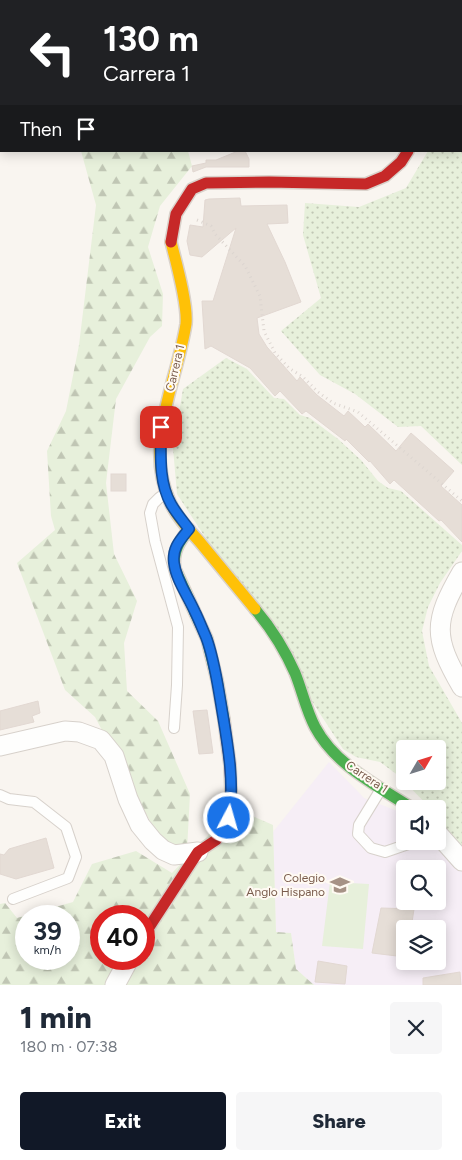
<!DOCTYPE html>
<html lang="en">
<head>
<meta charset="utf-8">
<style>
	:root { --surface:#fff; --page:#f6f6f7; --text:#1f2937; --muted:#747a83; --accent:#111827 }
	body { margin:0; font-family:Figtree,sans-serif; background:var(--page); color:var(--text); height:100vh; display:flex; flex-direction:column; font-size:19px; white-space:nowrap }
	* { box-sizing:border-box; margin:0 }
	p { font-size:16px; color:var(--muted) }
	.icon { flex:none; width:28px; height:28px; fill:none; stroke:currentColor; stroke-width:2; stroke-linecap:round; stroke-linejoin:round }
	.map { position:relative; height:985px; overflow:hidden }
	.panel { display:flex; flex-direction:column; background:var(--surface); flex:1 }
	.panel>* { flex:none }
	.hud { position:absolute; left:0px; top:0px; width:462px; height:152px; box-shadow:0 2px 12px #0003; background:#202124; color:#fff; overflow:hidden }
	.needle { width:32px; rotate:51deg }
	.fabs { position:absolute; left:396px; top:740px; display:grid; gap:10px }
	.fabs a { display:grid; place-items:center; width:50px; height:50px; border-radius:5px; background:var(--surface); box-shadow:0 2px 12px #0003; font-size:25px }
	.speed { position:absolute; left:15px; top:905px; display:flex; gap:10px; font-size:25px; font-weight:700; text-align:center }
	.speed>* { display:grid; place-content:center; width:65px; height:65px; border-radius:50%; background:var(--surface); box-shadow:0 2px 12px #0003; line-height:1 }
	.speed small { font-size:12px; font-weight:400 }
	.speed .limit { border:8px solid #d22; background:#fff; color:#111 }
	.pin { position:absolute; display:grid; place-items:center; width:42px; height:42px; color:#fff; margin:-21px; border-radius:10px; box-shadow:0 2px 8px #0006 }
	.me { position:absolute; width:55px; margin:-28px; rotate:6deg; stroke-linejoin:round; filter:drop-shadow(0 0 4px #0008) }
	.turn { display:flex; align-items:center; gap:18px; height:105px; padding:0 20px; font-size:22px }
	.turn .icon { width:65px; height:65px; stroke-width:2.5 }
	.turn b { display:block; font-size:35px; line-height:42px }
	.then { display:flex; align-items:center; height:48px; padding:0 20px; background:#0003; gap:10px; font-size:19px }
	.round { display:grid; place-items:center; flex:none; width:52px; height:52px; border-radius:5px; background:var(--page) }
	.overview { display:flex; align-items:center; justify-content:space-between; height:85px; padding:0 20px }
	h1 { font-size:30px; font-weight:800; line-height:38px }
	.button { display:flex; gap:10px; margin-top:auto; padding:10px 20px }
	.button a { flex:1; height:58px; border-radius:5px; background:var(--accent); color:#fff; font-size:20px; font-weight:800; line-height:58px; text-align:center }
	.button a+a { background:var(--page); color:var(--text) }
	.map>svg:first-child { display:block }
	.education { fill:#f6eef6; fill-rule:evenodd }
	.grass { fill:url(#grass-dots); fill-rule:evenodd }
	.forest { fill:url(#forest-firs); fill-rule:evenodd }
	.garden { fill:#e7f0db }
	.building { fill:#e6ded7; stroke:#e2d8d2 }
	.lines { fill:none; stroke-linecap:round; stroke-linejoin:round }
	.lane-casing { stroke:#d7d1cb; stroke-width:12 }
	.street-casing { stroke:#d7d1cb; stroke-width:21 }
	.fast-casing { stroke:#d9d2cb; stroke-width:14 }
	.slow-casing { stroke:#d9d2cb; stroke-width:14 }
	.jam-casing { stroke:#d9d2cb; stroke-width:14 }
	.path { stroke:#dcd5d0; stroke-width:3; stroke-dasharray:1 4; stroke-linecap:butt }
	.lane { stroke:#fefefd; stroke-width:10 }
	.street { stroke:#fefefd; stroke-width:19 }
	.fast { stroke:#4caf50; stroke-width:11 }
	.slow { stroke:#ffc107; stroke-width:11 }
	.jam { stroke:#c62828; stroke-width:11 }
	.route-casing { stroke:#114b97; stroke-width:12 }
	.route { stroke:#1a73e8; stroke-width:9 }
	.labels { text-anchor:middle; stroke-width:4; stroke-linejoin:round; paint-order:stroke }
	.street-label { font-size:12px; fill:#7a5c4d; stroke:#fffaf3 }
	.poi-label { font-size:12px; fill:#7a5c4d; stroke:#fffaf3; text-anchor:end }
</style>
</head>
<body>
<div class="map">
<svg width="462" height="985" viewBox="0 0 462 985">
	<defs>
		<pattern id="grass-dots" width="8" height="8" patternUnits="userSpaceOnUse" patternTransform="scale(1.25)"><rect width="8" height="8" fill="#e7f0db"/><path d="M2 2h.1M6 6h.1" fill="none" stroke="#c0c6b4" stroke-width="1.8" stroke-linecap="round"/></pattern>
		<pattern id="forest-firs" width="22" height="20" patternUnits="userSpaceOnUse" patternTransform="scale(1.25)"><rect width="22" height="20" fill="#e7f0db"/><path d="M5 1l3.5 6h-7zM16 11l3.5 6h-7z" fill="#c0c6b4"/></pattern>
	</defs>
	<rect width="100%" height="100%" fill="#f9f5f0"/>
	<path class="education" d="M329 762 364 798 405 814V841H438L462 867V985H314L296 969 291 934 276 932 273 832ZM405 869H438V901H405ZM405 929H438V961H405Z"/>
	<g class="grass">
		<polygon points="462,43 462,465 421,426 398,427 355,394 320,375 281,331 321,298 303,235 305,203 359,207 406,188 428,151 461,151"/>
		<path d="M226 358 247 369 274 398 284 399 300 415 310 418 338 439 361 460 378 481 388 488 401 491 462 545V551L440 583 428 607 422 631 429 666 462 723V850L448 838 438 822V809H431L399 776 380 762 356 757 343 749 177 494 173 448 183 389ZM405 749H438V781H405Z"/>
	</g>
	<g class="forest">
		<polygon points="81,151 188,151 192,166 160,206 148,247 163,294 162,326 150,337 116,399 106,483 114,554 137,601 124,643 127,691 158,721 190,794 187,850 160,840 95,717 65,690 17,563 55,530 51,516 47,451 66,411 79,345 96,205"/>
		<path d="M234 808 273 825 276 932 291 933 296 969 314 985H0V904L5 903 17 918 73 902 92 864 136 851 172 873ZM26 916H69V959H26ZM101 916H144V959H101Z"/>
	</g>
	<polygon class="garden" points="330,882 369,884 363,949 322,946"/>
	<g class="building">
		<polygon points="238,151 245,151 249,159 249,167 206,167 193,172 192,166 206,163 206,160 216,160"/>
		<polygon points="240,198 241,206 287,205 288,223 267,224 285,262 301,302 257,318 259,334 267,347 297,381 300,377 317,395 344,416 348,411 365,427 368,424 396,451 411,433 454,471 441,486 462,505 462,542 441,520 439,521 394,480 390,484 370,461 369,462 346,439 345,441 306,411 302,414 280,391 275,396 250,368 211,346 205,349 202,301 213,301 236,228 202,257 190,255 187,241 190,225 203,227 205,200 209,199"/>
		<rect x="111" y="474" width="15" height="17"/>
		<polygon points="38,701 40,713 32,716 34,722 0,730 0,711"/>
		<polygon points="207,710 213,753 199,754 193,711"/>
		<polygon points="46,838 54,868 16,879 0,874 0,854 4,855 9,849"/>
		<polygon points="381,908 414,909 411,929 405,929 405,957 372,953"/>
		<polygon points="318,961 347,966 345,984 315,982"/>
		<polygon points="460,972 461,985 423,985 423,978"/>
	</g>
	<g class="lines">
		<defs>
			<g id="lane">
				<polyline points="279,0 284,1"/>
				<polyline points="166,493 159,498 153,504 150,513 155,541 178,627 177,685 174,728"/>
				<polyline points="381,789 359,825 358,834 371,848 385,852 417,841"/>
				<polyline points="0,795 9,799 34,802 66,827 76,857 68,878 13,899"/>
			</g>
			<g id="street">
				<polyline points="154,0 155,1"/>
				<polyline points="445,0 445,1"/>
				<path d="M462 572C433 622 433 637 462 687"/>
				<polyline points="0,746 65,731 79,732 101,740 114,756 128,799 140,825 153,841 163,850 174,855 198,852"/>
				<polyline points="438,834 462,861"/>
				<polyline points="115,985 129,959"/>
			</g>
			<g id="fast">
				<path d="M189 529C179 542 172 552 175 569L207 639 217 680 224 720"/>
				<path d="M255 609C272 629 284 648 295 673 302 690 306 710 315 727 335 765 378 786 413 809"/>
			</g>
			<path id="slow" d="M171 242C176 262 188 304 186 324 177 382 143 444 170 502 176 516 189 530 199 541 218 564 236 586 255 609"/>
			<g id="jam">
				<polyline points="171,242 176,214 192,189 206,183 269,182 366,184 385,176 401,162 408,151"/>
				<polyline points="144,935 198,852 216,840 224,830 229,814 231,792 230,765 224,720"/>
			</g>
		</defs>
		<use href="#lane" class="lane-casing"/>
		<use href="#street" class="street-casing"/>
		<use href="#fast" class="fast-casing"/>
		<use href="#slow" class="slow-casing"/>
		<use href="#jam" class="jam-casing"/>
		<polyline class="path" points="197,220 211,226 215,234 245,266 260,296 264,331 275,353 289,368 303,377 318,392 333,403 358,412 462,501"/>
		<use href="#lane" class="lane"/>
		<use href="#street" class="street"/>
		<use href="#fast" class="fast"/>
		<use href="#slow" class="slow"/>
		<use href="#jam" class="jam"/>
	</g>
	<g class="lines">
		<defs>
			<path id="route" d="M161 427C161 452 158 481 171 504 176 513 183 521 189 529 180 540 172 548 174 563 176 580 188 596 195 612 199 620 202 628 206 637 214 658 217 681 221 704 227 741 235 780 229 818"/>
		</defs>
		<use href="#route" class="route-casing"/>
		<use href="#route" class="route"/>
	</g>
	<defs>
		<symbol id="school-bare" viewBox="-9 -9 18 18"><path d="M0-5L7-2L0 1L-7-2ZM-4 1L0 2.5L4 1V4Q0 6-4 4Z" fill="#a69286" stroke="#fffaf3" stroke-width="2.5" paint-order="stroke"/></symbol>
	</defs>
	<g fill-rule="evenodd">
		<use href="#school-bare" x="326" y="871" width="28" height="28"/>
	</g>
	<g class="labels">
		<g class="street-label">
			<text transform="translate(175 368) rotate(-77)" y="4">Carrera 1</text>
			<text transform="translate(367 777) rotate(34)" y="4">Carrera 1</text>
		</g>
		<g class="poi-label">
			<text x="325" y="882">Colegio<tspan x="325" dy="14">Anglo Hispano</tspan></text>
		</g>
	</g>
</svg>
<div class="fabs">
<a><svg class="needle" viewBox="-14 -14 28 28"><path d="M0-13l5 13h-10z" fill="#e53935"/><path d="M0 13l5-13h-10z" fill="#747a83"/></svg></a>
<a><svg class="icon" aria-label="sound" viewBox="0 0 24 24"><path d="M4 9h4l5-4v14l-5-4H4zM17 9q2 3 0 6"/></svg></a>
<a><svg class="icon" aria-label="search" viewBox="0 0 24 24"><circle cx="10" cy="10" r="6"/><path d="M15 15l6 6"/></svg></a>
<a><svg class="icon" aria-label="layers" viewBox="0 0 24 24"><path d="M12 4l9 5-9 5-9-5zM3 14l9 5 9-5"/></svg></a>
</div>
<div class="speed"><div>39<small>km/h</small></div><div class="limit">40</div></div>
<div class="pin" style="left:161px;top:427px;background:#d93025"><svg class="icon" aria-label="arrive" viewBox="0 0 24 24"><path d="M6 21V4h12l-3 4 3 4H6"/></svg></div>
<svg class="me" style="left:229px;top:818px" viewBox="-20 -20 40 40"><circle r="17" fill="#1a73e8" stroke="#fff" stroke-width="3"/><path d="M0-11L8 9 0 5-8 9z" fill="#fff"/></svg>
<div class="hud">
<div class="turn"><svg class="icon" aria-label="left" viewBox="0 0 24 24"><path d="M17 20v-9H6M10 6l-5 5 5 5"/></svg><div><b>130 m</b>Carrera 1</div></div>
<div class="then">Then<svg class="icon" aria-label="arrive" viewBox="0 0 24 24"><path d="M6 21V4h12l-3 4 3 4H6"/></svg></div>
</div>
</div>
<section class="panel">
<div class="overview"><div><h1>1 min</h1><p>180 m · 07:38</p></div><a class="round"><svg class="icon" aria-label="close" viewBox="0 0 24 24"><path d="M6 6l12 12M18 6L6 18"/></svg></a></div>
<div class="button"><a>Exit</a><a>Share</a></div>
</section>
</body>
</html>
